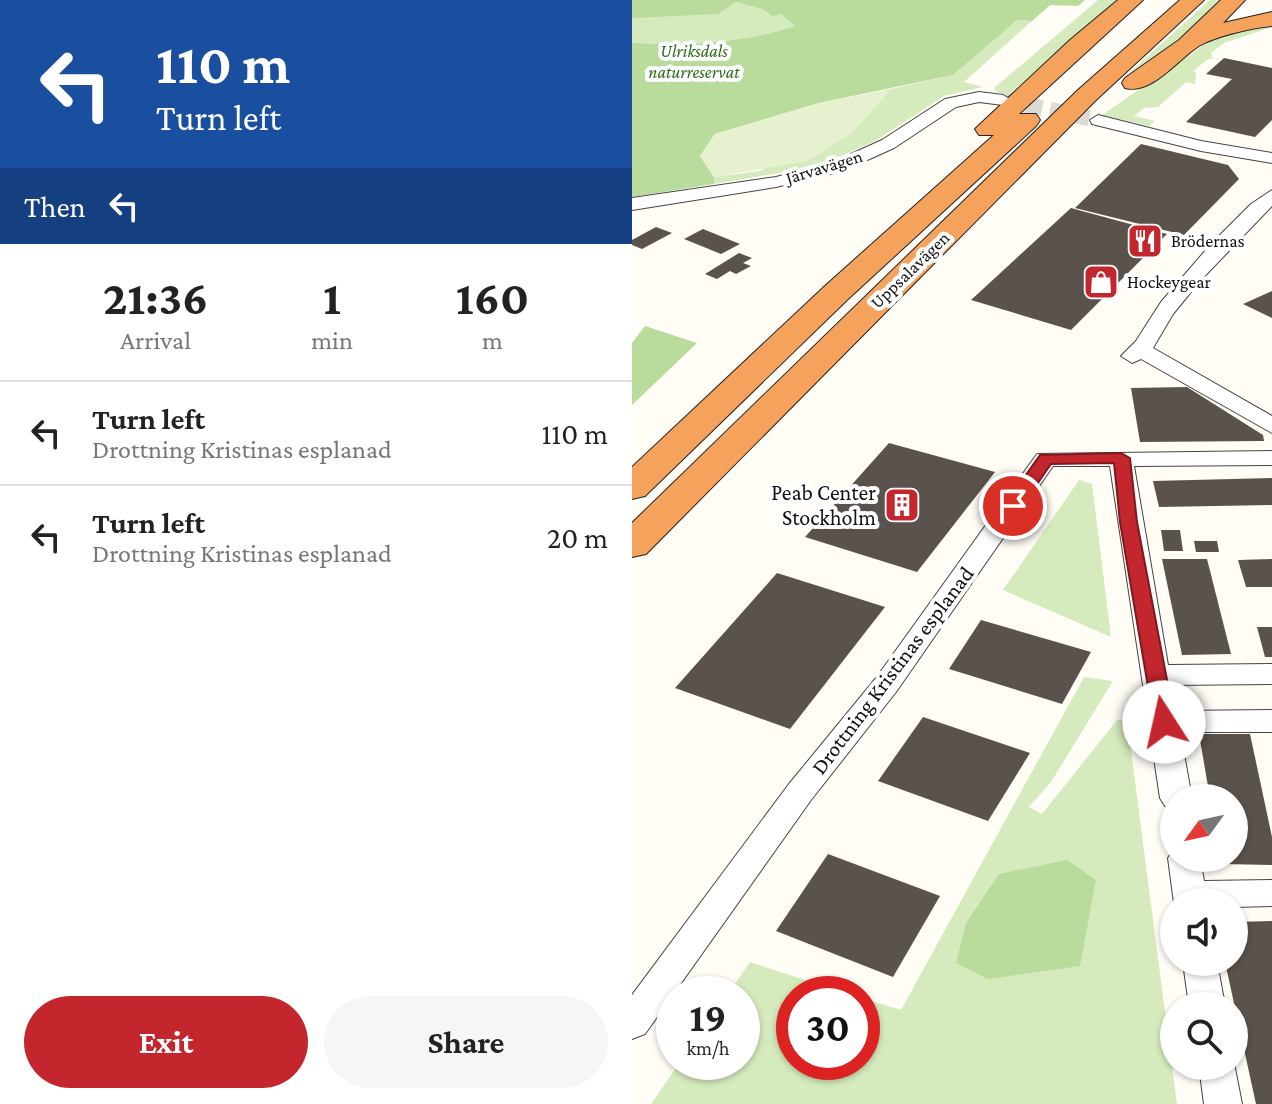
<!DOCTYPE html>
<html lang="en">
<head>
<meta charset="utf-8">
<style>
	:root { --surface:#fff; --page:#f6f6f6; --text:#222; --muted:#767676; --line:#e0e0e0; --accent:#c4262e }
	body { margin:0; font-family:"Crimson Pro",serif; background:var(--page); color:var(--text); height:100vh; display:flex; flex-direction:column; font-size:30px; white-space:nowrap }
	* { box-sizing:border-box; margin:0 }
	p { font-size:26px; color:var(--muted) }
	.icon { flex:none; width:44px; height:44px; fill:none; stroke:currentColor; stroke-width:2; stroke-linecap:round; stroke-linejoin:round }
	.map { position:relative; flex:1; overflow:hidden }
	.details { display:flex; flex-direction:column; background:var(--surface); width:632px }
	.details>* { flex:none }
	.top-card { background:#1a4fa0; color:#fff; overflow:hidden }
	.needle { width:52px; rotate:237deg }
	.tools { position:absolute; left:528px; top:784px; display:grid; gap:16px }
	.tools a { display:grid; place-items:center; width:88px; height:88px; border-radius:50%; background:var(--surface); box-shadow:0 2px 6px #0004; font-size:40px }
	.speed { position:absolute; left:24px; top:976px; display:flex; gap:16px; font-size:40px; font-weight:700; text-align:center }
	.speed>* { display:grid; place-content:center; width:104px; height:104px; border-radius:50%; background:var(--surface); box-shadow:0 2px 6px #0004; line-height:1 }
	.speed small { font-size:20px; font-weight:400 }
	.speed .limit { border:12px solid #d22; background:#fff; color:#111 }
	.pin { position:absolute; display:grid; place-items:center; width:68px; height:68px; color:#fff; margin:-34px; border:4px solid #fff; border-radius:50%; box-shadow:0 2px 8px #0007 }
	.me { position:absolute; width:88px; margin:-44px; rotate:350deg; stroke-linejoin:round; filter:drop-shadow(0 0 6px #0008) }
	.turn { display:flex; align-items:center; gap:28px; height:168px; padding:0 24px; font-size:36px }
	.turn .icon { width:104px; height:104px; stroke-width:2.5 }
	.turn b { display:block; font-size:56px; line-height:68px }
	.then { display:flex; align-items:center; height:76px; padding:0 24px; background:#0003; gap:16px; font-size:30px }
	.eta { display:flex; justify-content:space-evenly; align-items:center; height:136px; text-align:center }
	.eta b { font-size:48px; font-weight:700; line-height:56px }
	.button { display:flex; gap:16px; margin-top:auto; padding:16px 24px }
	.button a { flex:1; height:92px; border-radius:48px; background:var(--accent); color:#fff; font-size:32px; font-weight:700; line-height:92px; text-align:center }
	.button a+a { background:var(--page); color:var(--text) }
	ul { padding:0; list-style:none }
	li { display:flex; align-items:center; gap:24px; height:104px; padding:0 24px; border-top:2px solid var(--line) }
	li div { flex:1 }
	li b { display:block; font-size:30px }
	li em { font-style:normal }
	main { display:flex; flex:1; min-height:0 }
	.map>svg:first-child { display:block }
	.green { fill:#d5ebbd }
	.forest { fill:#b9dc9c }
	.pitch { fill:#e6f2cf }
	.building { fill:#5a524d }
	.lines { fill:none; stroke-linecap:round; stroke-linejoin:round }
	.minor-tunnel { stroke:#dbdad3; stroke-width:16; stroke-dasharray:16 8; stroke-linecap:butt }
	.minor-casing { stroke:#444; stroke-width:2 }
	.highway-casing { stroke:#222; stroke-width:2 }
	.minor { fill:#fff; fill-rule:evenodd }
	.highway { fill:#f5a25d; fill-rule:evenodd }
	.route { fill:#c4262e; stroke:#7f191e; stroke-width:2 }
	.labels { text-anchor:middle; stroke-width:8; stroke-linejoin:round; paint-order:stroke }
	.far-park-label { font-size:18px; font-style:italic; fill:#2f6b1f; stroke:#fff }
	.far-street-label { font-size:18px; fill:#111; stroke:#fff }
	.far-poi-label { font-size:18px; fill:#111; stroke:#fff; text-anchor:start }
	.poi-label { font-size:22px; fill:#111; stroke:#fff; text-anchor:end }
	.street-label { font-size:22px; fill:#111; stroke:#fff }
</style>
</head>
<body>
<main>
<section class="details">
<div class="top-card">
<div class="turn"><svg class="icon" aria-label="left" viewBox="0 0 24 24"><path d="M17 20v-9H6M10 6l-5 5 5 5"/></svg><div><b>110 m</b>Turn left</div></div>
<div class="then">Then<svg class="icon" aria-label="left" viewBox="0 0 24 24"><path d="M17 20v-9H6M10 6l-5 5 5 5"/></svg></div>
</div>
<div class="eta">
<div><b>21:36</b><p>Arrival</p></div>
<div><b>1</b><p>min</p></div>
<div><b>160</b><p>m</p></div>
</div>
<ul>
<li><svg class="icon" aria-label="left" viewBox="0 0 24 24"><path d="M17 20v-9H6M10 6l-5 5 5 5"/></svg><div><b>Turn left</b><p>Drottning Kristinas esplanad</p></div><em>110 m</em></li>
<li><svg class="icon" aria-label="left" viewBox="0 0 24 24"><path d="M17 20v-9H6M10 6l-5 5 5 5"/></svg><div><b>Turn left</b><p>Drottning Kristinas esplanad</p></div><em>20 m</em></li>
</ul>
<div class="button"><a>Exit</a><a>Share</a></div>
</section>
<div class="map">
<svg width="640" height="1104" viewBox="0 0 640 1104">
	<rect width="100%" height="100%" fill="#fffdf5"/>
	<g class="green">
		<polygon points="0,0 409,0 391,21 400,21 332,82 351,87 312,96 243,141 209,156 170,169 82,184 82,177 128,171 255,93 254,90 321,75 366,36 135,101 0,171"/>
		<polygon points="466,0 488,0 376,95 364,92 362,88"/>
		<polygon points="578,0 593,0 548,39 496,74"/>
		<polygon points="640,22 640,27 592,43 579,53 581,59 576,59 561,71 564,73 563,84 554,82 526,107 512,108 502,116 523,121 517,126 470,115 572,45 589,36"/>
		<polygon points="447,480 460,484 479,637 371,590"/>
		<polygon points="452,677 481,681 419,782 397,807 410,814 485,720 495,720 545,1104 19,1104 48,1062 110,1062 110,994 96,994 118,962 217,994 162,994 162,1062 230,1062 230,998 269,1010"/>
	</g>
	<g class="forest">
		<path d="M0 0H453L446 6 418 5 400 21 385 20 321 75 187 103 83 134 68 156 82 177V184L0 197V43C50 47 116 43 163 26L149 14 140 16 131 9 104 2 86 14 0 18Z"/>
		<polygon points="13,326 65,343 0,405 0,343"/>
		<polygon points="435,860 464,880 448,966 356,979 324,963 334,923 367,874"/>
	</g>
	<polygon class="pitch" points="254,90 256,93 220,133 176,161 82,177 68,156 83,134 187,103"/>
	<g class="building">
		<polygon points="592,58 640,68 640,120 623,137 554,122 600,79 574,74"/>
		<polygon points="509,144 596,165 607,179 552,235 443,208"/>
		<polygon points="439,208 535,234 439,330 339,300"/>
		<polygon points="24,227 40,233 10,249 0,245 0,240"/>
		<polygon points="71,229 108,244 89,254 52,239"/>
		<polygon points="107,253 120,258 111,263 119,266 104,274 98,271 85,279 73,274"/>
		<polygon points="640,291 640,318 611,304"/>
		<polygon points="555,387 631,435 632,441 508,442 499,388"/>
		<polygon points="257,443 363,472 285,572 173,537"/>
		<polygon points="640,478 640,505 527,507 521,481"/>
		<polygon points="529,530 548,530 551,551 532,551"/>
		<polygon points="562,541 585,541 587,552 564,552"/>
		<polygon points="530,559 575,559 599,654 550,655"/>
		<polygon points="640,559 640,587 614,587 606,560"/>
		<polygon points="145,573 253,607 158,729 43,688"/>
		<polygon points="349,620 459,652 430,704 317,669"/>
		<polygon points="625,627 640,627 640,657 633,657"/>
		<polygon points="291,717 398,753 356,821 246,781"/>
		<polygon points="567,734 618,734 640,837 640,865 589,864 588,858 602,858 602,798 578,798"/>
		<polygon points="196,854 308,896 261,977 144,931"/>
		<polygon points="640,921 640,1104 624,1104 593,962 602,962 602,922"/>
	</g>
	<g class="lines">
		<polyline class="minor-tunnel" points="371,100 466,120"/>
		<defs>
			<g id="minor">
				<polygon points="347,92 371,95 379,100 371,105 347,102 324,107 262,148 211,171 144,187 0,210 0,198 144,177 199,163 250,140 313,99"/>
				<polygon points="466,115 569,141 640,153 640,163 569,151 460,124 458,120"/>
				<polygon points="640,190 640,206 568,281 541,314 521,348 640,416 640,433 509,359 500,363 489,356 504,341 529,302 579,244 619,204"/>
				<polygon points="640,451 640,465 502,466 536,665 640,664 640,684 539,685 544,711 640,710 640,732 548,732 560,798 542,798 542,809 533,806 528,798 478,466 421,466 264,692 179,800 13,1034 0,1039 0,995 157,784 244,678 405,454"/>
				<polygon points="542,849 542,858 568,858 572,881 640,880 640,906 602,907 602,902 542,903 536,858"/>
				<polygon points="551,962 585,962 593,1006 557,1006"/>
				<polygon points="602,1063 610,1104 572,1104 567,1066 602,1066"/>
			</g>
			<g id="highway">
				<polygon points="486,0 511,0 387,114 404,114 408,120 404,126 215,300 13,496 0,499 0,467 193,286 362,135 347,135 343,129 438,40"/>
				<polygon points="548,0 572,0 464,100 14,554 0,557 0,523 446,90"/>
				<path d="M589 0H613L591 23 640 12V26C620 28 584 36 567 46 546 59 520 95 493 88L490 83 493 78 547 40Z"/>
			</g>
		</defs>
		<use href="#minor" class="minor-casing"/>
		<use href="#highway" class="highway-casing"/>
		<use href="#minor" class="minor"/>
		<use href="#highway" class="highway"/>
	</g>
	<polygon class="route" points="489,453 498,458 505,522 543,722 540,727 525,727 522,722 488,522 482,463 419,464 387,510 375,510 372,506 408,455"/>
	<defs>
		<symbol id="restaurant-square" viewBox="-11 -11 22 22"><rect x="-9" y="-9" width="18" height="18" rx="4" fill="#c4262e" stroke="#fff"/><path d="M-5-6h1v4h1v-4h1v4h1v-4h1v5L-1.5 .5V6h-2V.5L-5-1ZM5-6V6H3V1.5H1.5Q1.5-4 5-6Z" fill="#fff"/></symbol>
		<symbol id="shop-square" viewBox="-11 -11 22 22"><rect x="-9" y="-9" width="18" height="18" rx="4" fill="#c4262e" stroke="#fff"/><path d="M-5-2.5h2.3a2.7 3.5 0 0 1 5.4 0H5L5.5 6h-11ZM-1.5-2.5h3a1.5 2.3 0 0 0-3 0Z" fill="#fff"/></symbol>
		<symbol id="building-square" viewBox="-11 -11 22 22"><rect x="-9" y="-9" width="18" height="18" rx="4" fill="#c4262e" stroke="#fff"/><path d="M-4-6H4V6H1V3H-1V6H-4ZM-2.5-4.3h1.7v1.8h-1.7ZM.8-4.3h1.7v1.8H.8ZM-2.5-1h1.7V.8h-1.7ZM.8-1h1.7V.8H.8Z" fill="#fff"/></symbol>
	</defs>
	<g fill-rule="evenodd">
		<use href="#restaurant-square" x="493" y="221" width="40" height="40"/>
		<use href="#shop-square" x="449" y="262" width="40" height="40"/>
		<use href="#building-square" x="250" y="485" width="40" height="40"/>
	</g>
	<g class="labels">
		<g class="far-park-label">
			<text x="62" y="57">Ulriksdals<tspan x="62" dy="21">naturreservat</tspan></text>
		</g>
		<g class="far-street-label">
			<text transform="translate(192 167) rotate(-17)" y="6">Järvavägen</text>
			<text transform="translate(278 270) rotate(-44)" y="6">Uppsalavägen</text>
		</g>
		<g class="far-poi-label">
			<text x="539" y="247">Brödernas</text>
			<text x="495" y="288">Hockeygear</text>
		</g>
		<g class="poi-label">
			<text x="244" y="500">Peab Center<tspan x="244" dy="25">Stockholm</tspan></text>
		</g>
		<g class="street-label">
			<text transform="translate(260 670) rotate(-53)" y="8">Drottning Kristinas esplanad</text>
		</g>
	</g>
</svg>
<div class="tools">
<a><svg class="needle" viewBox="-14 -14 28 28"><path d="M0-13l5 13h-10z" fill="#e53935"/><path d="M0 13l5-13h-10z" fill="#767676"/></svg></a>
<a><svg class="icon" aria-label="sound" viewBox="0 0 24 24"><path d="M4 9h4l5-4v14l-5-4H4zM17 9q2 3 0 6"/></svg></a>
<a><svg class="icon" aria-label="search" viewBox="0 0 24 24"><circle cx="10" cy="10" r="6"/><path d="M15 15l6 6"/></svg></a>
</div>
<div class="speed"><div>19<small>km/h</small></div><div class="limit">30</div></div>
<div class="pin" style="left:381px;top:506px;background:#d93025"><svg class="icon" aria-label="arrive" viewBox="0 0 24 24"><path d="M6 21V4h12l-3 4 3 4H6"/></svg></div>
<svg class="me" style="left:532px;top:722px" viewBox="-20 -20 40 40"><circle r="19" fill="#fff"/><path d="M0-13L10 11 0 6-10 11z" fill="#c4262e"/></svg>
</div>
</main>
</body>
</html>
